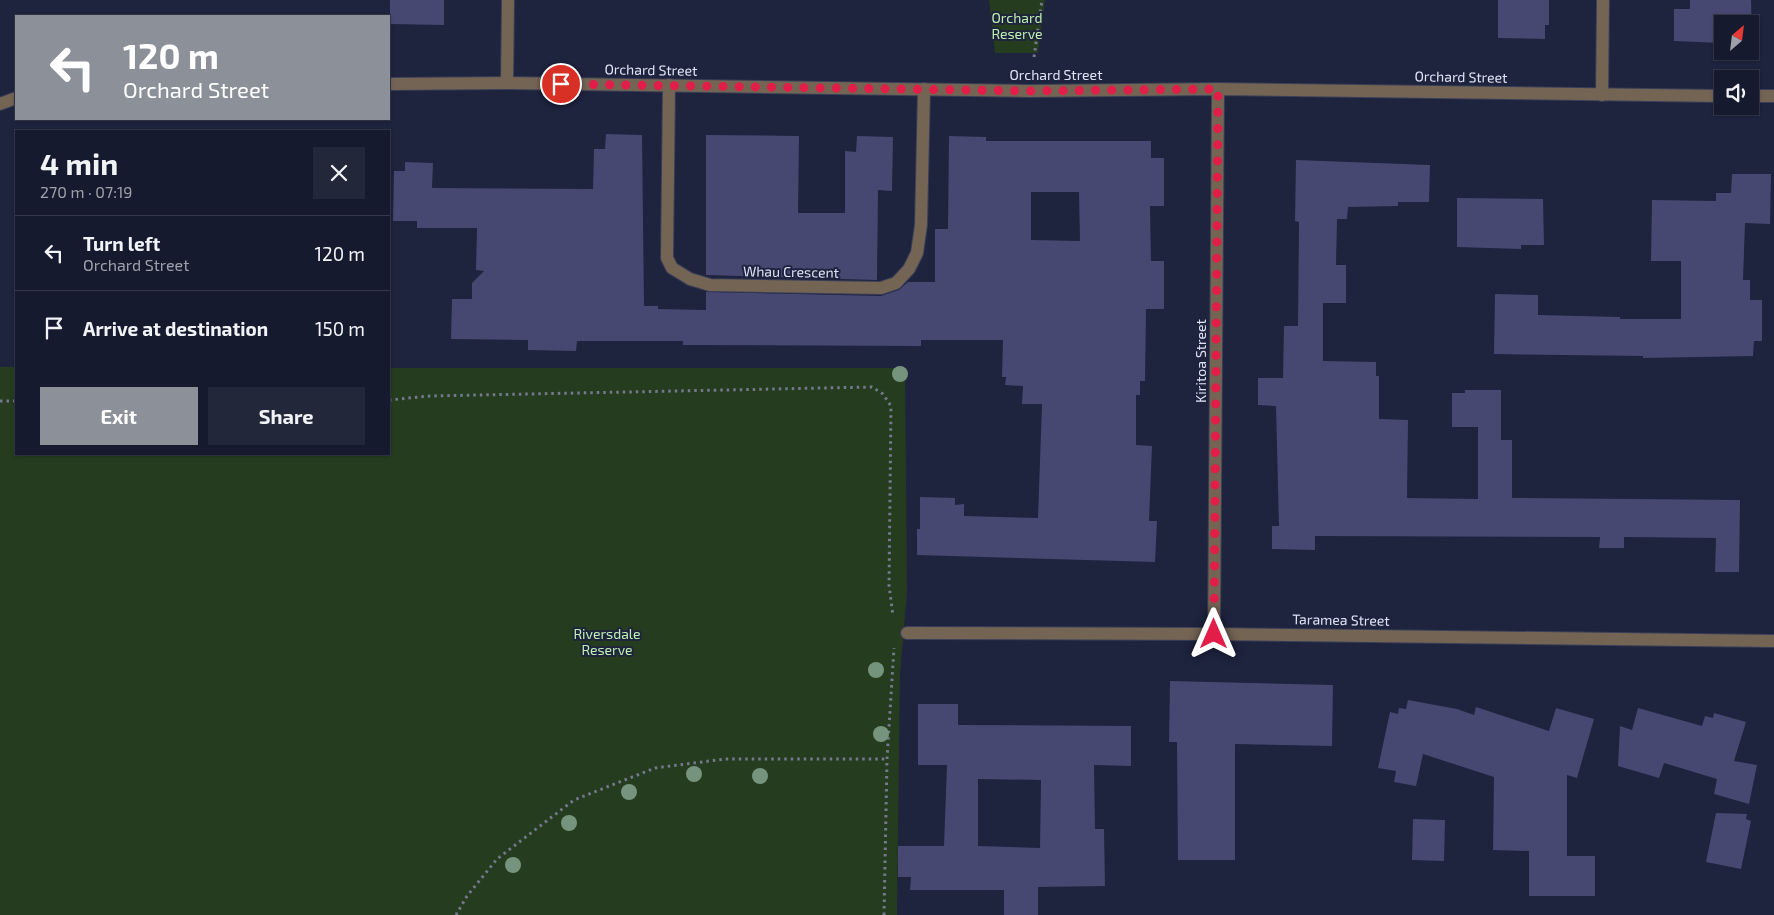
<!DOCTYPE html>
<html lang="en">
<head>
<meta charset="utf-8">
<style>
	:root { --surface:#161a2e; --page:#23273a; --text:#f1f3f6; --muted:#9ea1aa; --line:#35384a; --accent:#8c9099 }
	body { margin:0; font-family:"Exo 2",sans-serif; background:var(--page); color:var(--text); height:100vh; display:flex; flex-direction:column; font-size:19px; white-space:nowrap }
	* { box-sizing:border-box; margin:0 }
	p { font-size:16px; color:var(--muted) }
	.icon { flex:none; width:28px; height:28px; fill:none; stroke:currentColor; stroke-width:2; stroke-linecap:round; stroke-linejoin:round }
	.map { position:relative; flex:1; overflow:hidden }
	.side { position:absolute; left:15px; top:130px; width:375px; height:325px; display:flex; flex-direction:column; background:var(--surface); border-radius:0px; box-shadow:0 1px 4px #0004,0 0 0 1px var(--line) }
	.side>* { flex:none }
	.hud { position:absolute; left:15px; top:15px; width:375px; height:105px; border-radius:0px; box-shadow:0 1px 4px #0004,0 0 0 1px var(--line); background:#8c9099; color:#fff; overflow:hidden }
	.needle { width:32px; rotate:28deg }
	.buttons { position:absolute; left:1714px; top:15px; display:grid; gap:10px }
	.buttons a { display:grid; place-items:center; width:45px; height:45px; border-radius:0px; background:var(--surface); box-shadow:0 1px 4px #0004,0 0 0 1px var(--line); font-size:25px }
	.pin { position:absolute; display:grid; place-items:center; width:42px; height:42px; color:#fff; margin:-21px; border:2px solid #fff; border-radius:50%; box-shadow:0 1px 5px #0007 }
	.me { position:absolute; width:55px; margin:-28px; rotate:0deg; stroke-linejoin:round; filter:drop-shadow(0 0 4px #0008) }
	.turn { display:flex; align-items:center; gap:18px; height:105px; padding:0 25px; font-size:22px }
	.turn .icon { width:65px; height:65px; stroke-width:2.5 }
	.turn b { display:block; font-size:35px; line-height:42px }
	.round { display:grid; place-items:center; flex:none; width:52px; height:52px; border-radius:0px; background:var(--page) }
	.headline { display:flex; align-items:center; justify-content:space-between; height:85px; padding:0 25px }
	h1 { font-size:30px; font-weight:700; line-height:38px }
	.button { display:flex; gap:10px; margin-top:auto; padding:10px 25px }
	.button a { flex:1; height:58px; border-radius:0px; background:var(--accent); color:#fff; font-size:20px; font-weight:700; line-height:58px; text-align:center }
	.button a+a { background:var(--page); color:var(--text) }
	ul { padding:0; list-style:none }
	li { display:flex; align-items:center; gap:15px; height:75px; padding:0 25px; border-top:1px solid var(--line) }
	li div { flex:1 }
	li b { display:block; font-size:19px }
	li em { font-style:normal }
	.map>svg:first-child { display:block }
	.green { fill:#253c1e }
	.building { fill:#464871; fill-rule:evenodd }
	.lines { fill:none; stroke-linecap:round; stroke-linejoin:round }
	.minor-casing { stroke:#393e58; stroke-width:14 }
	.path { stroke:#747990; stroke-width:3; stroke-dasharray:2.5 4; stroke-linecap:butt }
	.minor { stroke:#736454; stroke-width:12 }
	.tree { fill:#76947d }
	.route { stroke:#e11d48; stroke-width:9; stroke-dasharray:0 16.2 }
	.labels { text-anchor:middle; stroke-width:4; stroke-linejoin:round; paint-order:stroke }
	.park-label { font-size:14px; fill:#bef0b0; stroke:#1e233e }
	.street-label { font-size:14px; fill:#dfe3f5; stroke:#1e233e }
</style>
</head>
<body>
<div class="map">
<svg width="1774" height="915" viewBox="0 0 1774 915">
	<rect width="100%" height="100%" fill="#1e233e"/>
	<g class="green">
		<polygon points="989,0 1045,0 1038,53 995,53"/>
		<polygon points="0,367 16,367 16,454 389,454 389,368 905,368 907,591 900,674 897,915 0,915"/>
	</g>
	<g class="building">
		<polygon points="390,0 444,0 444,25 390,24"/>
		<polygon points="1498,0 1549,0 1549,25 1545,25 1545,39 1498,38"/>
		<polygon points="1690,0 1751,0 1752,36 1750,24 1722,24 1722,43 1674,41 1674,9 1690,9"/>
		<path d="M606 134 642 135 644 306H658V309L706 310V292L881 296 899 290 908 282H935V229H948L949 136 986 137V141H1151V158H1164V206H1150L1151 261H1164V309H1146L1145 381H1140V395H1136V445L1152 446 1149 521H1157L1155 562 917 555V529H920V497L955 498V505L964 504V516L1038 518 1042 404H1022L1023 386 1005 385 1006 377H1002L1003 340H921V346L683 345V341H577L576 351 528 350V340L451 339 452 299H472V283L484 271 476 270 477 228H417V221H393L394 171H405V162L433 163 432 188 593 189 594 149H605ZM1031 192H1079L1080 241 1031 240Z"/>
		<polygon points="706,135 799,136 798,213 845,213 845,151 856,152 857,136 893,137 892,191 878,190 877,280 706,275"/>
		<polygon points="1296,160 1430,165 1429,202 1398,202 1398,206 1348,207 1347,219 1337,219 1336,265 1346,265 1346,303 1323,303 1323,361 1376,362 1376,376 1379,376 1379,419 1408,420 1407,498 1478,499 1478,427 1452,427 1452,393 1465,393 1465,390 1501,390 1501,440 1512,440 1512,498 1740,500 1739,572 1715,572 1716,538 1624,537 1624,548 1599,548 1600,537 1315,536 1315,550 1272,549 1272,526 1279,526 1276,406 1258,405 1258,378 1283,378 1284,326 1298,326 1299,222 1295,221"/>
		<polygon points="1732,174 1771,174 1770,224 1745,223 1743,280 1750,280 1750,300 1762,300 1762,341 1754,341 1753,356 1643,358 1643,356 1494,354 1495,294 1538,295 1538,315 1620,317 1620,319 1681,319 1681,261 1651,261 1652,200 1716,201 1716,193 1731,193"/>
		<polygon points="1457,198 1543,199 1544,245 1521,245 1521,249 1457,247"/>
		<polygon points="1170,681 1333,685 1332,746 1235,744 1235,860 1178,860 1177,742 1169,742"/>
		<polygon points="1408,700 1457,709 1474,715 1476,707 1549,731 1556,708 1594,719 1577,778 1567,775 1567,856 1595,856 1595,896 1529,896 1529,851 1493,850 1494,777 1423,754 1416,786 1394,782 1396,771 1378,768 1390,712 1398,714 1399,708 1406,709"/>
		<path d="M918 704H958V725L1131 726V766L1094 765 1095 829H1104L1105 886 1038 887V915H1004V890H910L911 877H898V846H944L947 765H918ZM978 779 1041 780 1040 848 978 846Z"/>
		<polygon points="1638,708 1702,726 1705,716 1713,718 1714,713 1746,722 1734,761 1757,765 1749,804 1714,794 1717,779 1664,763 1659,778 1618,766 1620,726 1632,730"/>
		<polygon points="1716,813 1747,814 1746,819 1751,821 1741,869 1706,862"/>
		<polygon points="1413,819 1445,820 1444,861 1412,860"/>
	</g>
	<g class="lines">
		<defs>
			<g id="minor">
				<polyline points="507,83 508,0"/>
				<polyline points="389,84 507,83 1029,91 1218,89 1722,96"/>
				<polyline points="669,85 667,258 672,268 690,279 710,285 881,288 896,283 909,269 917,253 921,225 924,89"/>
				<polyline points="1602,95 1603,0"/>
				<polyline points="1750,96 1774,96"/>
				<polyline points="0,104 16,98"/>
				<polyline points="907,633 1214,634 1774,641"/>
				<polyline points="1214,634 1218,89"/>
			</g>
		</defs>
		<use href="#minor" class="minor-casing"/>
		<g class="path">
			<polyline points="1034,57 1042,0"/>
			<polyline points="389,400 430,396 872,387 883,394 891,406 889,585 893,616"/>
			<polyline points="0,401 16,401"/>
			<polyline points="456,915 467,896 497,859 574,800 655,768 725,759 887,759"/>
			<polyline points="884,915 887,759 894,648"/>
		</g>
		<use href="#minor" class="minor"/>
	</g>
	<g class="tree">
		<circle cx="900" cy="374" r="8"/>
		<circle cx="876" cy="670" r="8"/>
		<circle cx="881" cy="734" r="8"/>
		<circle cx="694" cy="774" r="8"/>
		<circle cx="760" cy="776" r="8"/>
		<circle cx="629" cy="792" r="8"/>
		<circle cx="569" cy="823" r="8"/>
		<circle cx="513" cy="865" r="8"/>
	</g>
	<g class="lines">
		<polyline class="route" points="561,84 1029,91 1218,89 1214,634"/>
	</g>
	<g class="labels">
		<g class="park-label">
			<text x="1017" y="23">Orchard<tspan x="1017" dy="16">Reserve</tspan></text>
			<text x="607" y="639">Riversdale<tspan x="607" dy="16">Reserve</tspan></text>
		</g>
		<g class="street-label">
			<text transform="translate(651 70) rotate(1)" y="5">Orchard Street</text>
			<text x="1056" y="80">Orchard Street</text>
			<text transform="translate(1461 77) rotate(1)" y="5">Orchard Street</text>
			<text transform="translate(791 272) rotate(1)" y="5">Whau Crescent</text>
			<text transform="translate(1201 361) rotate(-90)" y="5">Kiritoa Street</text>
			<text transform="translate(1341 620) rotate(1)" y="5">Taramea Street</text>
		</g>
	</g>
</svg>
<div class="buttons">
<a><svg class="needle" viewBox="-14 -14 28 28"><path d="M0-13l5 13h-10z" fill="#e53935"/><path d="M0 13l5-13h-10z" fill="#9ea1aa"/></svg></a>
<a><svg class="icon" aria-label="sound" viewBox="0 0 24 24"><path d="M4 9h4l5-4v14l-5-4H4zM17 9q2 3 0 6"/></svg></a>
</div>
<div class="pin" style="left:561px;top:84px;background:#d93025"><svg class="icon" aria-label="arrive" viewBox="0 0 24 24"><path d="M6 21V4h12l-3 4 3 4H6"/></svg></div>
<svg class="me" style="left:1214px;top:634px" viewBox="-20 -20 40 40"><path d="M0-17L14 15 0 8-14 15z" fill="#e11d48" stroke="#fff" stroke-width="4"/></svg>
<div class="hud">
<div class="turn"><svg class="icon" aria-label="left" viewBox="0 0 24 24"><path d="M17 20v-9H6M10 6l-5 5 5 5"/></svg><div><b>120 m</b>Orchard Street</div></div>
</div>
<section class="side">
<div class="headline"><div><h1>4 min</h1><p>270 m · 07:19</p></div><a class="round"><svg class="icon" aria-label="close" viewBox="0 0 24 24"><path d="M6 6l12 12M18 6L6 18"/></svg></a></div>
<ul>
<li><svg class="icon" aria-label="left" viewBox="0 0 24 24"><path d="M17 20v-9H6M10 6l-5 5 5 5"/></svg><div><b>Turn left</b><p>Orchard Street</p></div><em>120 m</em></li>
<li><svg class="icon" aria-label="arrive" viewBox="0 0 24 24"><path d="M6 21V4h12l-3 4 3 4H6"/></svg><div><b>Arrive at destination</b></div><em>150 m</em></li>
</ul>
<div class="button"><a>Exit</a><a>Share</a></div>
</section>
</div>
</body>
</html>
